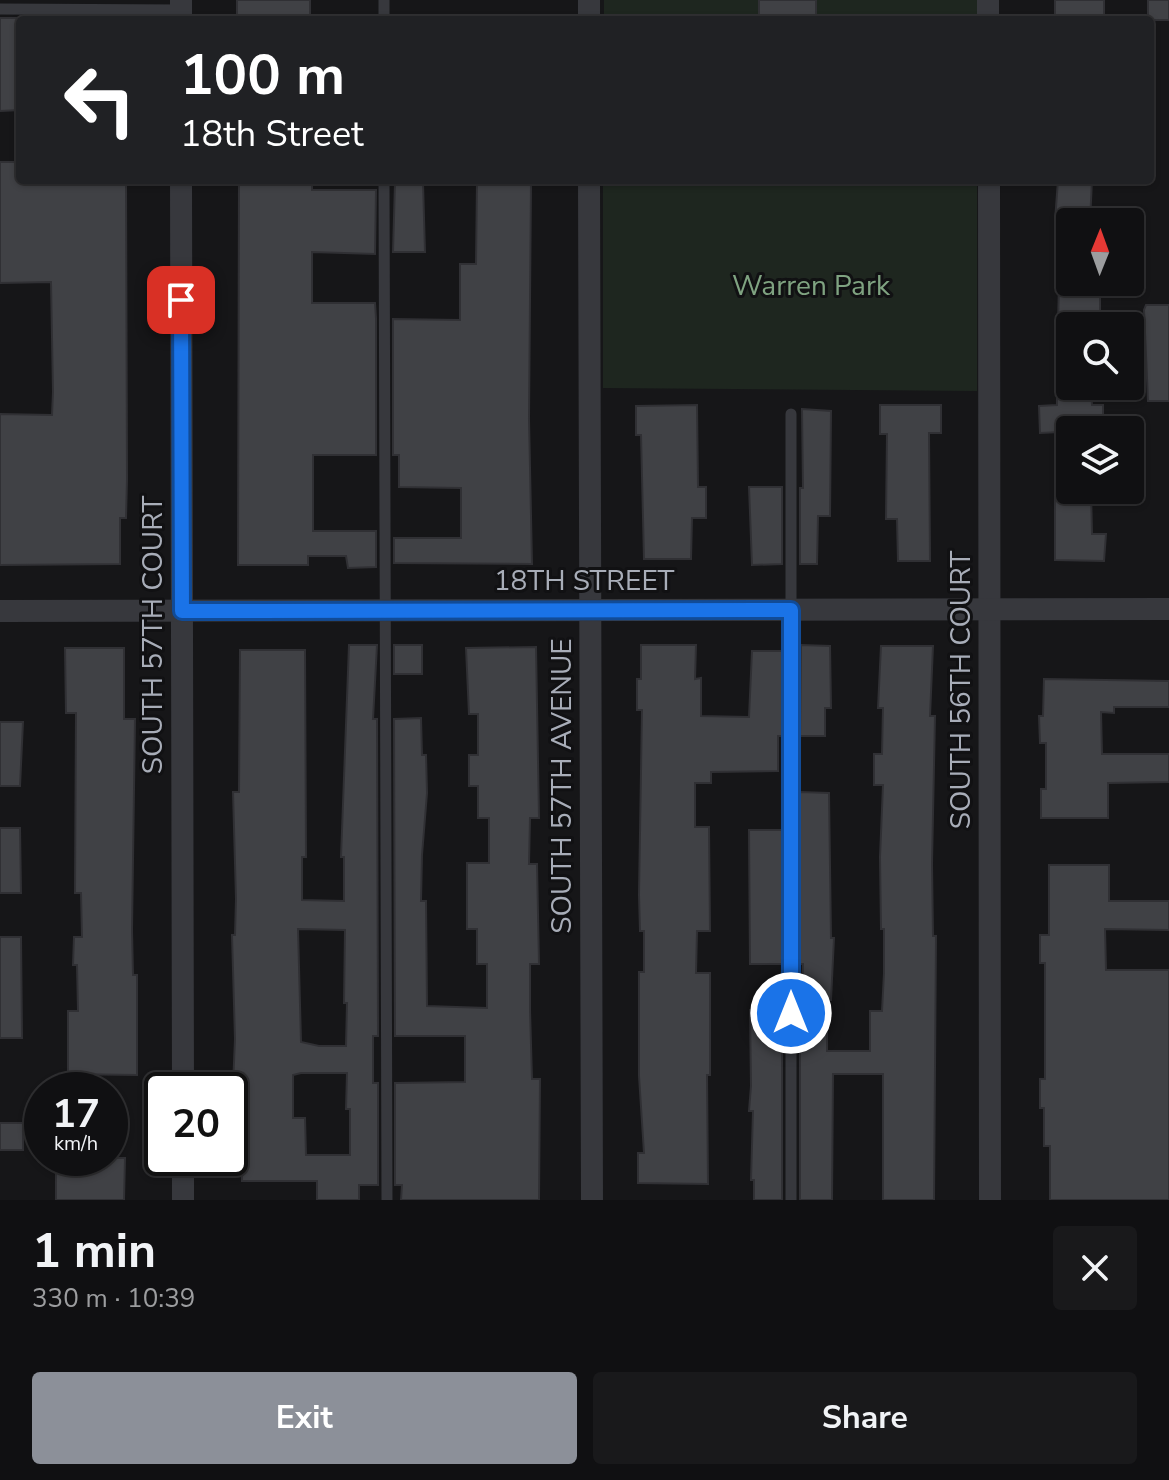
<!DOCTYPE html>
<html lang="en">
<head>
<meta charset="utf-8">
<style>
	:root { --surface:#101012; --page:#19191b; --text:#f1f3f6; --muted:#9c9d9f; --line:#303032; --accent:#8c9099 }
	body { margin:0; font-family:"Nunito Sans",sans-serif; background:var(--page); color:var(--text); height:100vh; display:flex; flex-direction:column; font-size:30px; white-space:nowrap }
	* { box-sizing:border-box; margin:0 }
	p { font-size:26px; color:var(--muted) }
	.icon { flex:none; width:44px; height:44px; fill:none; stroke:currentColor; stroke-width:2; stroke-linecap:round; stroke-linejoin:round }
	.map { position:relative; height:1200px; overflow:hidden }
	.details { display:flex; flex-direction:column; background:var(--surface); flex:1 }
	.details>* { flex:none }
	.guide { position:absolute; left:16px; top:16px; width:1138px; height:168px; border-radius:8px; box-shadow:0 2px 6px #0004,0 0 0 2px var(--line); background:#202124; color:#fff; overflow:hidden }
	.needle { width:52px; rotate:1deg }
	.fabs { position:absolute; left:1056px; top:208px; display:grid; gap:16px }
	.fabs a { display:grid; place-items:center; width:88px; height:88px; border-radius:8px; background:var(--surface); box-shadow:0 2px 6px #0004,0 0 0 2px var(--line); font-size:40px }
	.speed { position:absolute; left:24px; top:1072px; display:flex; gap:16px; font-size:40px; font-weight:700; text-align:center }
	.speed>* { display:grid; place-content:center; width:104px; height:104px; border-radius:50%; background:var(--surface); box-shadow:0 2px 6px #0004,0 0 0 2px var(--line); line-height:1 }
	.speed small { font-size:20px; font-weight:400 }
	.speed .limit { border:4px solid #111; border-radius:12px; background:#fff; color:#111 }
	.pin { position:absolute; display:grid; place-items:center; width:68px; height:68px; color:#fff; margin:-34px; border-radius:16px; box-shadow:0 4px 12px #0006 }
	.me { position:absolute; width:88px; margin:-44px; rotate:0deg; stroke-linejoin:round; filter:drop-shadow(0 0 6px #0008) }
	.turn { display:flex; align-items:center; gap:28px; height:168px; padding:0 32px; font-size:36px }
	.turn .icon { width:104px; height:104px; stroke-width:2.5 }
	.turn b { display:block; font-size:56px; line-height:68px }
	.round { display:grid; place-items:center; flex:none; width:84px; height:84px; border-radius:8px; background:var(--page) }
	.head { display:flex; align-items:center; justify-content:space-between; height:136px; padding:0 32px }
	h1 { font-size:48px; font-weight:700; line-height:60px }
	.action { display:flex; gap:16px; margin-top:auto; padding:16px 32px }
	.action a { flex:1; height:92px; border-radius:8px; background:var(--accent); color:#fff; font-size:32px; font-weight:700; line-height:92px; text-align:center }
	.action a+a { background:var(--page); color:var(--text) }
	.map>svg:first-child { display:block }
	.green { fill:#1e261f }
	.building { fill:#404145; stroke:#303034; stroke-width:2; fill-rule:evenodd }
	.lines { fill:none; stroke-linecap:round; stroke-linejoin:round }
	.lane { stroke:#37383d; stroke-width:11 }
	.street { stroke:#37383d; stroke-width:22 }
	.route-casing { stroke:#114b97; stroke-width:20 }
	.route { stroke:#1a73e8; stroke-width:14 }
	.labels { text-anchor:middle; stroke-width:6; stroke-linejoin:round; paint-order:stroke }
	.park-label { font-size:28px; fill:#7fa381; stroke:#111113 }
	.street-label { font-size:28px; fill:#a8adb8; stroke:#111113 }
</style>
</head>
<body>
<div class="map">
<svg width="1169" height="1200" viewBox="0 0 1169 1200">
	<rect width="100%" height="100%" fill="#161618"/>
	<g class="green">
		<rect x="604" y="0" width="373" height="20"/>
		<polygon points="603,180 977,180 977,391 603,388"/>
	</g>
	<g class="building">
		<rect x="237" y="0" width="73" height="20"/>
		<rect x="759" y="0" width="57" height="20"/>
		<rect x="1055" y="0" width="49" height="20"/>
		<rect x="1148" y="0" width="21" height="20"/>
		<polygon points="0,18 20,18 20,110 0,111"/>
		<polygon points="0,162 20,162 20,180 126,180 127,479 126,518 120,518 120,564 0,565 0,414 52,415 53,392 51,282 0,283"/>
		<polygon points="239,180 312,180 312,190 376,190 375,254 312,252 312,303 375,303 376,318 376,455 313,455 313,531 376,531 376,567 348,568 346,556 308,556 308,565 238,565"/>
		<polygon points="1058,180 1092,180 1090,222 1055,221"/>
		<polygon points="477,182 531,182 529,419 532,564 394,563 394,538 461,538 461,488 399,487 399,455 393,455 393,319 460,320 460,264 476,264"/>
		<polygon points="395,183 423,183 425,252 393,252"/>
		<polygon points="1059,282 1100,282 1100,326 1058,326"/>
		<polygon points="1146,305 1169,305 1169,401 1148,401 1144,310"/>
		<polygon points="1057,386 1091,386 1092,405 1103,405 1103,430 1040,433 1039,406 1057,405"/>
		<polygon points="697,405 698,487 706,487 706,518 692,518 691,559 644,559 641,435 636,435 636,406"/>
		<polygon points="880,405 941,405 941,433 929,433 930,561 898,561 897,519 886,519 887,434 880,434"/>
		<polygon points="802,409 831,411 830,516 818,516 817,564 800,564 800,488 803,488"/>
		<polygon points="749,487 782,487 782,564 752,565"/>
		<polygon points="1091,491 1092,534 1106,534 1104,561 1055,560 1055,492"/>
		<path d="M349 645H377L373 719H377L378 1036H373V1083H378V1185H359V1200H317V1181H242V1146H235V1109H232L235 1039 232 935H235L236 899 233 792H239L240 650H305L306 857H302V900L344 901V857H341ZM298 929 345 930 344 1003H347L346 1046H319L301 1042ZM301 1073H347L346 1109H350V1155H306L305 1118H293V1075Z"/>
		<rect x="394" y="645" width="28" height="29"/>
		<polygon points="641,645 696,645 695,679 701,678 701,716 749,717 752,651 782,651 782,736 778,736 778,771 711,772 711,783 695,783 695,827 709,827 710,931 697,931 696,973 710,973 710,1075 707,1075 708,1184 638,1183 638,1153 644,1153 639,1076 639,972 644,972 644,931 640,931 639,895 642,710 637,710 637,679 641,679"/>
		<polygon points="801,645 830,646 831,708 825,708 825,736 800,736"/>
		<polygon points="881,646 933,646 930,716 935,716 932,864 933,936 936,936 934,1200 883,1200 883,1074 833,1074 832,1200 800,1200 800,1010 802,1009 803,964 800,964 800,792 829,793 831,938 834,938 831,1000 827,1000 827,1051 870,1051 870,1011 882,1011 884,973 884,929 881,929 880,857 883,785 874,785 874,754 882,754 883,708 878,708"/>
		<polygon points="536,647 539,818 530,818 529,864 537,864 539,964 530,964 530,1010 532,1079 540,1079 539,1200 401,1200 402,1185 395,1185 395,1083 465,1082 465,1036 395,1036 394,719 421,718 422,755 426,755 427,793 422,855 421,901 426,901 427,1006 487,1008 487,964 477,964 477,929 467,929 467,863 489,863 489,818 478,818 478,786 469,786 469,755 478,755 478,714 469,714 466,648"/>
		<polygon points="65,648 124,648 124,719 135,719 132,930 133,975 137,975 137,1075 68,1074 68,1011 78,1011 77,965 73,965 74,937 82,937 81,893 75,893 76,713 66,713"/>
		<polygon points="1044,679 1169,681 1169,707 1114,707 1114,713 1101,712 1102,754 1169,754 1169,782 1108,783 1108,818 1041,818 1041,789 1046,789 1046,743 1040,743 1039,716 1043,716"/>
		<polygon points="0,722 23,722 20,786 0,786"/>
		<polygon points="0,828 20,828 21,893 0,893"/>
		<polygon points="749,830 782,830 782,964 750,964"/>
		<polygon points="1049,865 1109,865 1109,901 1169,901 1169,930 1105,929 1106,970 1169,970 1169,1200 1050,1200 1050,1146 1044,1146 1044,1108 1040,1108 1040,1079 1045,1079 1045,963 1040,963 1040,935 1049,935"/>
		<polygon points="0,937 21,937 22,1038 0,1038"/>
		<polygon points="750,1010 782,1010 782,1200 754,1200 754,1180 751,1180 753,1111 749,1111 751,1086"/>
		<rect x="0" y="1123" width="23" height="27"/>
		<polygon points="56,1158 125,1158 124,1200 56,1200"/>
	</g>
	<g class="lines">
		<g class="lane">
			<polyline points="384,0 384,20"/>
			<polyline points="0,9 181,10"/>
			<polyline points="384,180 387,1200"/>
			<polyline points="791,1200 791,414"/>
		</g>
		<g class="street">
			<polyline points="181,0 181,20"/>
			<polyline points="589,0 589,20"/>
			<polyline points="988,0 988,20"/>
			<polyline points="181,180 183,1090"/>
			<polyline points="589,180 592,1200"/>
			<polyline points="989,180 990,1200"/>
			<polyline points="0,611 1169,609"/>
			<polyline points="183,1158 183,1200"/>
		</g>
	</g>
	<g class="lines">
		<defs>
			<polyline id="route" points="181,300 182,611 791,610 791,1013"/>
		</defs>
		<use href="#route" class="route-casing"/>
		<use href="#route" class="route"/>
	</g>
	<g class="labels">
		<g class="park-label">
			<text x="811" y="295">Warren Park</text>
		</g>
		<g class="street-label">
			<text x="584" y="590">18TH STREET</text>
			<text transform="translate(152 635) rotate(-90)" y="10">SOUTH 57TH COURT</text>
			<text transform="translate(960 690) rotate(-90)" y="10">SOUTH 56TH COURT</text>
			<text transform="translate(561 786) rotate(-90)" y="10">SOUTH 57TH AVENUE</text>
		</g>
	</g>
</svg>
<div class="fabs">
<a><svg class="needle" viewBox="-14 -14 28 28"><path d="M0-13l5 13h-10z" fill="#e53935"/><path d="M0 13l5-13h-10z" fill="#9c9d9f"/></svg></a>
<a><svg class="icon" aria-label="search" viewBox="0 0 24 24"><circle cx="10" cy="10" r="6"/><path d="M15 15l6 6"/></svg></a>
<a><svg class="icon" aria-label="layers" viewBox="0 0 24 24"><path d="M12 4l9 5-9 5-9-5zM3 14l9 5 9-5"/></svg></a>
</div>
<div class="speed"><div>17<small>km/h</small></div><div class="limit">20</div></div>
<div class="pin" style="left:181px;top:300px;background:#d93025"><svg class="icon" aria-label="arrive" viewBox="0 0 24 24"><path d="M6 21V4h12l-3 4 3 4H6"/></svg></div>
<svg class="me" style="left:791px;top:1013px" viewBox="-20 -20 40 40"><circle r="17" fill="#1a73e8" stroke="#fff" stroke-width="3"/><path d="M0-11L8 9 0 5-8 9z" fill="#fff"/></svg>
<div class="guide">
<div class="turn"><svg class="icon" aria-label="left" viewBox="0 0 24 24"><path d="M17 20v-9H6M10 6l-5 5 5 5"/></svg><div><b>100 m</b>18th Street</div></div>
</div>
</div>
<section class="details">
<div class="head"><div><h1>1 min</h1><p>330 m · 10:39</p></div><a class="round"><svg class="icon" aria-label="close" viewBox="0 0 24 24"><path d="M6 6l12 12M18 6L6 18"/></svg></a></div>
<div class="action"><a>Exit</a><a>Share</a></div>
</section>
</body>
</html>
